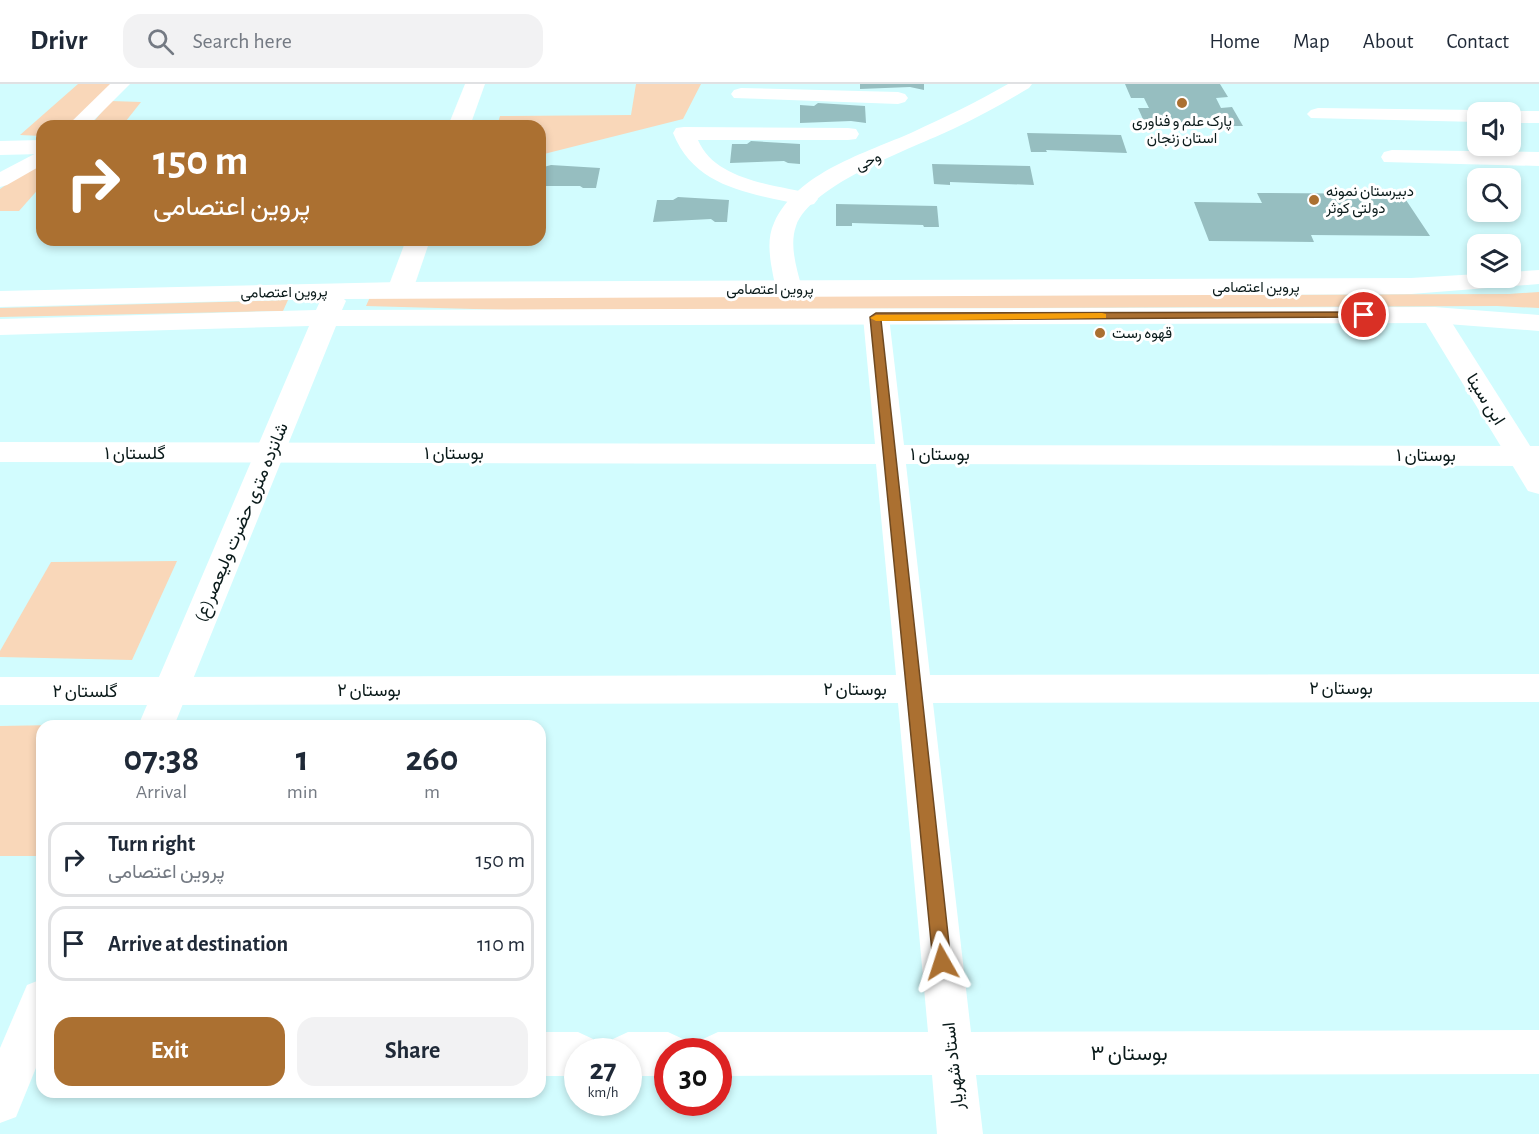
<!DOCTYPE html>
<html lang="en">
<head>
<meta charset="utf-8">
<style>
	:root { --surface:#fff; --page:#f2f2f3; --text:#1f2937; --muted:#747a83; --line:#e0e1e3; --accent:#ab7031 }
	body { margin:0; font-family:"Alegreya Sans",Vazirmatn,sans-serif; background:var(--page); color:var(--text); height:100vh; display:flex; flex-direction:column; font-size:22px; white-space:nowrap }
	* { box-sizing:border-box; margin:0 }
	p { font-size:20px; color:var(--muted) }
	.icon { flex:none; width:33px; height:33px; fill:none; stroke:currentColor; stroke-width:2; stroke-linecap:round; stroke-linejoin:round }
	.map { position:relative; flex:1; overflow:hidden }
	.side { position:absolute; left:36px; top:636px; width:510px; height:378px; display:flex; flex-direction:column; background:var(--surface); border-radius:18px; box-shadow:0 3px 9px #0003 }
	.side>* { flex:none }
	.hud { position:absolute; left:36px; top:36px; width:510px; height:126px; border-radius:18px; box-shadow:0 3px 9px #0003; background:#ab7031; color:#fff; overflow:hidden }
	.tools { position:absolute; left:1467px; top:18px; display:grid; gap:12px }
	.tools a { display:grid; place-items:center; width:54px; height:54px; border-radius:12px; background:var(--surface); box-shadow:0 3px 9px #0003; font-size:30px }
	.speed { position:absolute; left:564px; top:954px; display:flex; gap:12px; font-size:30px; font-weight:700; text-align:center }
	.speed>* { display:grid; place-content:center; width:78px; height:78px; border-radius:50%; background:var(--surface); box-shadow:0 3px 9px #0003; line-height:1 }
	.speed small { font-size:15px; font-weight:400 }
	.speed .limit { border:9px solid #d22; background:#fff; color:#111 }
	.pin { position:absolute; display:grid; place-items:center; width:51px; height:51px; color:#fff; margin:-26px; border:3px solid #fff; border-radius:50%; box-shadow:0 2px 6px #0007 }
	.me { position:absolute; width:66px; margin:-33px; rotate:354deg; stroke-linejoin:round; filter:drop-shadow(0 0 4px #0008) }
	.turn { display:flex; align-items:center; gap:21px; height:126px; padding:0 18px; font-size:27px }
	.turn .icon { width:78px; height:78px; stroke-width:2.5 }
	.turn b { display:block; font-size:42px; line-height:51px }
	.eta { display:flex; justify-content:space-evenly; align-items:center; height:102px; text-align:center }
	.eta b { font-size:36px; font-weight:600; line-height:42px }
	.action { display:flex; gap:12px; margin-top:auto; padding:12px 18px }
	.action a { flex:1; height:69px; border-radius:18px; background:var(--accent); color:#fff; font-size:24px; font-weight:600; line-height:69px; text-align:center }
	.action a+a { background:var(--page); color:var(--text) }
	ul { padding:0; list-style:none }
	li { display:flex; align-items:center; gap:18px; height:75px; margin:0 12px 9px; padding:0 6px; border:3px solid var(--line); border-radius:18px }
	li div { flex:1 }
	li b { display:block; font-size:22px }
	li em { font-style:normal }
	header { display:flex; align-items:center; gap:36px; box-sizing:border-box; height:84px; padding:0 30px; background:var(--surface); border-bottom:2px solid var(--line) }
	header strong { font-size:28px }
	nav { display:flex; gap:33px; margin-inline-start:auto; font-size:21px }
	.search { width:420px; height:54px; background:var(--page); display:flex; align-items:center; gap:15px; box-sizing:border-box; padding:0 21px; border-radius:18px; color:var(--muted); font-size:22px }
	.map>svg:first-child { display:block }
	.green { fill:#f9d7b9 }
	.building { fill:#96bec0 }
	.lines { fill:none; stroke-linecap:round; stroke-linejoin:round }
	.pedestrian { fill:#fff; fill-rule:evenodd }
	.minor { fill:#fff; fill-rule:evenodd }
	.tertiary { fill:#fff; fill-rule:evenodd }
	.secondary { fill:#fff; fill-rule:evenodd }
	.route { fill:#ab7031; stroke:#6f4920; stroke-width:1.5 }
	.slow { fill:#f59e0b }
	.poi-dot { fill:#ab7031; stroke:#fff; stroke-width:2 }
	.labels { text-anchor:middle; stroke-width:6; stroke-linejoin:round; paint-order:stroke }
	.far-poi-label { font-size:15px; fill:#0a1a1a; stroke:#fff; text-anchor:start }
	.far-street-label { font-size:15px; fill:#0a1a1a; stroke:#fff }
	.street-label { font-size:18px; fill:#0a1a1a; stroke:#fff }
	.near-street-label { font-size:21px; fill:#0a1a1a; stroke:#fff }
</style>
</head>
<body>
<header>
<strong>Drivr</strong>
<div class="search"><svg class="icon" aria-label="search" viewBox="0 0 24 24"><circle cx="10" cy="10" r="6"/><path d="M15 15l6 6"/></svg>Search here</div>
<nav><a>Home</a><a>Map</a><a>About</a><a>Contact</a></nav>
</header>
<div class="map">
<svg width="1539" height="1050" viewBox="0 0 1539 1050">
	<rect width="100%" height="100%" fill="#d2fcfe"/>
	<g class="green">
		<polygon points="78,0 112,0 69,42 42,42 42,52 20,51"/>
		<polygon points="636,0 701,0 683,35 540,71 540,42 497,42 500,32 631,31"/>
		<polygon points="111,17 141,18 122,42 90,42"/>
		<polygon points="42,76 42,101 19,127 0,127 0,105"/>
		<polygon points="1539,208 1539,224 1497,222 512,226 366,222 370,213 1509,210"/>
		<polygon points="288,216 283,227 0,233 0,224"/>
		<polygon points="177,477 132,576 0,573 0,567 51,478"/>
		<polygon points="111,640 42,642 42,772 0,772 0,642"/>
	</g>
	<g class="building">
		<polygon points="860,0 924,0 924,6 910,3 860,5"/>
		<polygon points="1125,0 1220,0 1228,13 1216,14 1221,24 1232,23 1243,42 1202,42 1200,38 1184,38 1186,42 1146,42 1138,24 1149,24 1144,14 1131,14"/>
		<polygon points="818,19 865,22 866,39 851,37 800,39 800,21 814,22"/>
		<polygon points="1027,49 1121,51 1127,69 1046,66 1047,68 1031,68"/>
		<polygon points="751,57 800,60 800,80 788,79 784,77 730,79 732,60 747,60"/>
		<polygon points="932,80 1030,82 1034,101 950,98 950,101 934,100"/>
		<polygon points="551,81 600,84 596,104 583,104 580,102 540,102 540,84"/>
		<polygon points="1257,109 1402,110 1430,152 1311,151 1314,158 1209,157 1194,118 1262,119"/>
		<polygon points="678,113 729,116 727,138 715,138 711,135 653,138 657,116 673,116"/>
		<polygon points="836,120 937,122 939,143 924,143 923,141 852,139 852,142 836,142"/>
	</g>
	<g class="lines">
		<g class="pedestrian">
			<polygon points="110,0 130,0 88,42 67,42"/>
			<polygon points="42,66 42,81 7,101 0,103 0,88"/>
		</g>
		<g class="minor">
			<polygon points="741,4 898,8 905,10 908,14 905,18 898,20 734,14 731,10 734,6"/>
			<polygon points="1318,24 1478,26 1486,28 1478,28 1478,38 1311,34 1307,30 1311,26"/>
			<polygon points="1510,27 1539,27 1539,39 1510,39 1510,28 1503,28"/>
			<path d="M684 43 848 44 856 45 859 50 856 55 848 56H698C715 97 776 101 814 110L818 115 814 120 806 122C753 109 696 106 673 49L676 44Z"/>
			<polygon points="42,56 42,70 0,71 0,57"/>
			<polygon points="1392,66 1539,68 1539,82 1384,78 1381,73 1384,68"/>
			<polygon points="876,225 885,227 889,233 904,361 1539,362 1539,382 906,380 930,591 1539,590 1539,618 933,619 971,948 1539,946 1539,990 976,991 983,1050 937,1050 932,991 718,992 718,968 697,968 703,955 718,948 928,948 898,619 170,621 158,617 153,607 158,597 170,593 896,591 876,380 0,378 0,358 875,360 863,233 867,227"/>
			<polygon points="540,948 578,948 593,955 599,968 578,968 578,992 540,992"/>
			<polygon points="628,948 668,948 683,955 689,968 668,968 668,992 628,992 628,968 607,968 613,955"/>
		</g>
		<g class="tertiary">
			<polygon points="465,0 485,0 470,42 448,42"/>
			<path d="M1008 0H1032L1029 4C1004 19 979 33 953 45 913 64 811 100 796 142 789 162 797 185 802 205L798 210 789 213 780 210C774 202 773 190 771 180 769 166 768 152 774 139 797 88 866 69 913 48 945 33 977 18 1008 0Z"/>
			<polygon points="406,156 430,156 413,206 409,211 400,214 391,211 387,206"/>
			<polygon points="1434,223 1443,226 1447,231 1539,376 1539,410 1528,407 1421,231 1425,226"/>
			<polygon points="0,593 170,593 182,597 187,607 182,617 170,621 0,621"/>
		</g>
		<g class="secondary">
			<polygon points="1539,186 1539,200 1411,210 344,215 346,217 342,226 1434,223 1539,231 1539,247 1434,239 336,242 174,642 138,642 309,242 0,251 0,235 316,226 321,215 0,223 0,207 400,198 1411,194 1478,190 1478,194 1510,194 1510,188"/>
			<polygon points="42,895 42,969 16,1033 0,1039 0,964 27,901"/>
		</g>
	</g>
	<polygon class="route" points="1364,228 1369,231 1368,233 881,236 951,878 948,884 942,886 936,884 933,878 870,233 876,229"/>
	<polygon class="slow" points="1102,229 1106,230 1106,234 876,237 870,234 876,231"/>
	<g class="poi-dot">
		<circle cx="1182" cy="19" r="6"/>
		<circle cx="1314" cy="116" r="6"/>
		<circle cx="1100" cy="249" r="6"/>
	</g>
	<g class="labels">
		<g class="far-poi-label">
			<text x="1182" y="42" text-anchor="middle">پارک علم و فناوری<tspan x="1182" dy="17">استان زنجان</tspan></text>
			<text x="1326" y="112">دبیرستان نمونه<tspan x="1326" dy="17">دولتی کوثر</tspan></text>
			<text x="1112" y="254">قهوه رست</text>
		</g>
		<g class="far-street-label">
			<text transform="translate(868 77) rotate(-25)" y="5">وحی</text>
			<text x="1256" y="208">پروین اعتصامی</text>
			<text x="770" y="210">پروین اعتصامی</text>
			<text transform="translate(284 208) rotate(-1)" y="5">پروین اعتصامی</text>
		</g>
		<g class="street-label">
			<text transform="translate(1486 315) rotate(58)" y="6">ابن سینا</text>
			<text x="135" y="375">گلستان ۱</text>
			<text x="454" y="375">بوستان ۱</text>
			<text x="940" y="376">بوستان ۱</text>
			<text x="1426" y="377">بوستان ۱</text>
			<text transform="translate(241 438) rotate(-67)" y="6">شانزده متری حضرت ولیعصر(ع)</text>
			<text x="1341" y="610">بوستان ۲</text>
			<text x="855" y="611">بوستان ۲</text>
			<text x="369" y="612">بوستان ۲</text>
			<text x="85" y="613">گلستان ۲</text>
			<text transform="translate(953 982) rotate(-96)" y="6">استاد شهریار</text>
		</g>
		<g class="near-street-label">
			<text x="1129" y="976">بوستان ۳</text>
		</g>
	</g>
</svg>
<div class="tools">
<a><svg class="icon" aria-label="sound" viewBox="0 0 24 24"><path d="M4 9h4l5-4v14l-5-4H4zM17 9q2 3 0 6"/></svg></a>
<a><svg class="icon" aria-label="search" viewBox="0 0 24 24"><circle cx="10" cy="10" r="6"/><path d="M15 15l6 6"/></svg></a>
<a><svg class="icon" aria-label="layers" viewBox="0 0 24 24"><path d="M12 4l9 5-9 5-9-5zM3 14l9 5 9-5"/></svg></a>
</div>
<div class="speed"><div>27<small>km/h</small></div><div class="limit">30</div></div>
<div class="pin" style="left:1364px;top:231px;background:#d93025"><svg class="icon" aria-label="arrive" viewBox="0 0 24 24"><path d="M6 21V4h12l-3 4 3 4H6"/></svg></div>
<svg class="me" style="left:942px;top:878px" viewBox="-20 -20 40 40"><path d="M0-17L14 15 0 8-14 15z" fill="#ab7031" stroke="#fff" stroke-width="4"/></svg>
<div class="hud">
<div class="turn"><svg class="icon" aria-label="right" viewBox="0 0 24 24"><path d="M7 20v-9h11M14 6l5 5-5 5"/></svg><div><b>150 m</b>پروین اعتصامی</div></div>
</div>
<section class="side">
<div class="eta">
<div><b>07:38</b><p>Arrival</p></div>
<div><b>1</b><p>min</p></div>
<div><b>260</b><p>m</p></div>
</div>
<ul>
<li><svg class="icon" aria-label="right" viewBox="0 0 24 24"><path d="M7 20v-9h11M14 6l5 5-5 5"/></svg><div><b>Turn right</b><p>پروین اعتصامی</p></div><em>150 m</em></li>
<li><svg class="icon" aria-label="arrive" viewBox="0 0 24 24"><path d="M6 21V4h12l-3 4 3 4H6"/></svg><div><b>Arrive at destination</b></div><em>110 m</em></li>
</ul>
<div class="action"><a>Exit</a><a>Share</a></div>
</section>
</div>
</body>
</html>
